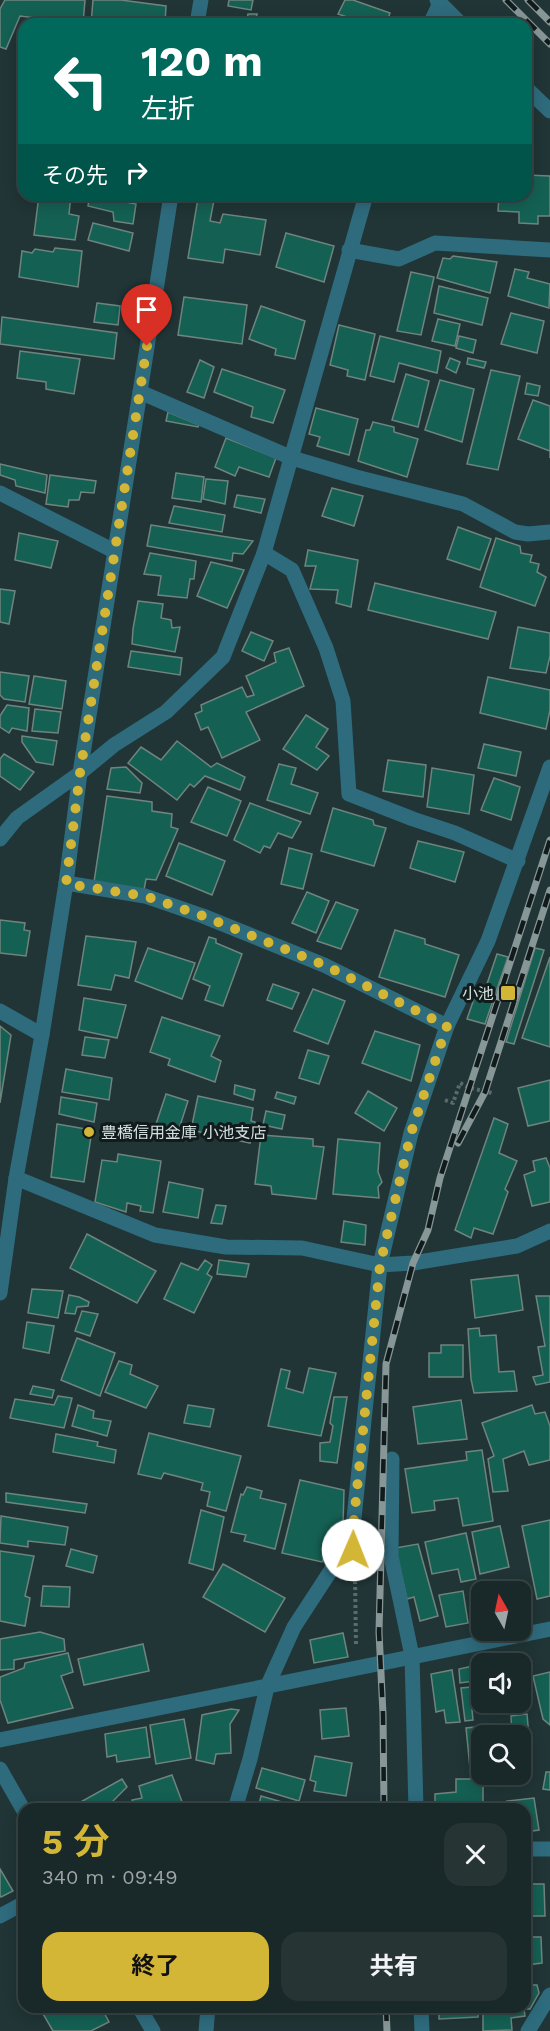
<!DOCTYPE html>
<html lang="ja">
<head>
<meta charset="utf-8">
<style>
	:root { --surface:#192828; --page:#263434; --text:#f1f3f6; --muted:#9fa6a8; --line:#374445; --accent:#d3b635 }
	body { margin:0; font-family:"Work Sans","Noto Sans JP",sans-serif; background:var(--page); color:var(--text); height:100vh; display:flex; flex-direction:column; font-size:22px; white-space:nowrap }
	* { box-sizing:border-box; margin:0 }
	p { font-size:20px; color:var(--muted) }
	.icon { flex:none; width:33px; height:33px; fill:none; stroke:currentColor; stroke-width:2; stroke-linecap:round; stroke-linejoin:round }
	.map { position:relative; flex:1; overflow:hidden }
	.sheet { position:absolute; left:18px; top:1803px; width:513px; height:210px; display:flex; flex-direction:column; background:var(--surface); border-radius:18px; box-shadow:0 3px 15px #0003,0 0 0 2px var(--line) }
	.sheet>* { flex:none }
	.banner { position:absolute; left:18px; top:18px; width:514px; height:183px; border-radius:18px; box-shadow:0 3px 15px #0003,0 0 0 2px var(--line); background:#00695c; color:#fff; overflow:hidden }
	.needle { width:39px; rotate:351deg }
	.controls { position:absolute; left:471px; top:1581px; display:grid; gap:12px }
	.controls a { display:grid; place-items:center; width:60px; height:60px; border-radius:12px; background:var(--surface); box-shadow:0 3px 15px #0003,0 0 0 2px var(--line); font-size:30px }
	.pin { position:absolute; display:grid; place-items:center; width:51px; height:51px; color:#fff; margin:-62px -26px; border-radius:50% 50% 50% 0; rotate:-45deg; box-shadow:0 0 6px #0007 }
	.pin .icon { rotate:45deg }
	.me { position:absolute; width:66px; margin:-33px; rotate:1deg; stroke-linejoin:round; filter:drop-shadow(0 0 4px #0008) }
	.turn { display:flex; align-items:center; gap:21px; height:126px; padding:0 24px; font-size:27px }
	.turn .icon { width:78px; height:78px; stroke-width:2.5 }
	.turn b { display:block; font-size:42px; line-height:51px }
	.then { display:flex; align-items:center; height:57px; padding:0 24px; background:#0003; gap:12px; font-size:22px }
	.round { display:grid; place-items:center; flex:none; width:63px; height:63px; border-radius:18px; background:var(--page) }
	.headline { display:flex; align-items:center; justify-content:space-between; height:102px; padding:0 24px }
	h1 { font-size:36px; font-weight:700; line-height:45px; color:var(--accent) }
	.primary-button { display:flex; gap:12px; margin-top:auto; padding:12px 24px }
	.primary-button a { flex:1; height:69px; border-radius:18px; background:var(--accent); color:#111; font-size:24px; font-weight:700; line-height:69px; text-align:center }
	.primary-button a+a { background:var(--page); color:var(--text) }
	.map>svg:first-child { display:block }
	.building { fill:#146053; stroke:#6f847f; stroke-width:1.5 }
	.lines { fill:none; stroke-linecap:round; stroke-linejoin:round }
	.path { stroke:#596b6b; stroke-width:4; stroke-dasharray:3 3; stroke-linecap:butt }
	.minor { stroke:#2e6b7d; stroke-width:15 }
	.rail-casing { stroke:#879697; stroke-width:7 }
	.rail { stroke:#121b1b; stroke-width:4.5; stroke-dasharray:14; stroke-linecap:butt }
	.route { stroke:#d3b635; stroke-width:10; stroke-dasharray:0 18 }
	.poi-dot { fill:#d3b635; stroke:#121b1b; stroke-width:2 }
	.labels { text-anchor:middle; stroke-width:6; stroke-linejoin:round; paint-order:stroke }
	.poi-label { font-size:16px; fill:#d4e0e0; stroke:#121b1b; text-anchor:end }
</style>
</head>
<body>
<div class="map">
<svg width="550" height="2031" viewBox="0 0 550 2031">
	<rect width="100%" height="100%" fill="#213536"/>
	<g class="building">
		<polygon points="5,0 85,0 83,24 20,16 6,49 0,47 0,9"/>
		<polygon points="93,0 121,0 166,6 165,24 91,24"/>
		<polygon points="229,0 253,0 251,10 228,6"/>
		<polygon points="345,0 353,0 390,13 386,24 359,24 360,21 338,14"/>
		<polygon points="248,14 257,14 255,24 246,24"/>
		<polygon points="24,90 24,124 18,123"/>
		<polygon points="526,175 550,176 550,216 538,216 538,224 519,223 519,212 498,211 499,195 526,195"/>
		<polygon points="39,195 71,195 69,214 79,216 75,240 34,235"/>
		<polygon points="90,195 136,204 133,224 114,221 113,212 88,206"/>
		<polygon points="198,198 214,200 210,221 220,223 223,214 266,220 260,255 225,249 223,263 188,258"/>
		<polygon points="93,223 133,233 129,251 88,240"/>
		<polygon points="286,233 334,246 324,282 276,267"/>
		<polygon points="55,248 82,251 78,287 19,277 22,251 32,253 35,249 53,252"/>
		<polygon points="453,256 497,262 490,293 437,278 443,258 450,259"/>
		<polygon points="515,269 529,272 527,278 550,284 549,308 508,296"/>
		<polygon points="411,272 434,277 421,335 397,331"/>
		<polygon points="439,286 488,298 482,325 434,313"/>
		<polygon points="184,297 247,305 242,344 178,335"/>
		<polygon points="97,303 120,306 118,325 94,322"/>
		<polygon points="261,306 305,321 295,359 275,355 276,349 249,339"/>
		<polygon points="511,313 544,321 537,353 501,344"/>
		<polygon points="2,317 117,333 114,359 0,344"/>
		<polygon points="438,319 460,324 455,346 432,341"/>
		<polygon points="339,325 375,334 365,380 347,376 348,370 330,365"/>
		<polygon points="380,336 441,351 437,373 399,363 394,382 370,376"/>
		<polygon points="459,336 476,340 473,353 456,348"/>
		<polygon points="20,351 80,359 74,394 46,389 46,382 17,378"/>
		<polygon points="450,358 460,362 456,373 446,368"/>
		<polygon points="468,358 486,362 484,368 467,364"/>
		<polygon points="200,360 214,367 204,398 187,392"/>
		<polygon points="222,369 285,390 273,423 251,417 253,407 214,392"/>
		<polygon points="491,370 520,376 498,470 467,464"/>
		<polygon points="406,374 429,381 418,427 392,420"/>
		<polygon points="440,380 474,389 462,442 425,430"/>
		<polygon points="527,383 540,386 538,396 525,394"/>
		<polygon points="533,400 550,406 550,458 550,451 518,439"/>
		<polygon points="316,408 358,419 349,455 317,446 320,437 309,434"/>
		<polygon points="168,412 199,425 198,427 166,421"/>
		<polygon points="373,422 394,427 394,432 418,439 407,477 358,461 366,430 370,430"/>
		<polygon points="226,438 276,458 269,477 239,467 235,476 215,467"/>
		<polygon points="0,464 47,475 45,493 16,486 15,480 0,475"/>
		<polygon points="176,473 204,477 201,502 172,498"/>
		<polygon points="50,475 96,481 94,493 81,492 79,500 69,500 68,507 46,504"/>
		<polygon points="206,479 228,481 225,504 203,499"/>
		<polygon points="332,488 363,496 354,526 322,516"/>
		<polygon points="237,495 265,499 261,513 234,507"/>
		<polygon points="174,506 225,515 222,532 169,523"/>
		<polygon points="151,525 253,541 243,554 233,553 232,561 147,546"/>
		<polygon points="458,527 491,539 480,570 447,559"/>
		<polygon points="19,533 58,541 51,568 15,560"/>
		<polygon points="496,538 520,546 521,553 532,555 530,562 539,564 537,572 546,577 535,606 480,587"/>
		<polygon points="308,550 358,560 351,607 336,603 338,590 310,589 316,566 305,566"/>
		<polygon points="150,553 196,561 194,579 190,579 187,598 158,595 161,576 144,574"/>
		<polygon points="211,562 244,570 227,608 197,596"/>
		<polygon points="375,583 496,612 488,639 368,610"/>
		<polygon points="0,589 15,591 9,624 0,622"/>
		<polygon points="138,601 163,604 161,618 171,620 172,628 180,627 175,652 132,644 133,629"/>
		<polygon points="518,627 550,633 550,656 546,673 510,668"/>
		<polygon points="251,632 273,641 264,661 242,651"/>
		<polygon points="289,648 304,686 246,712 260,740 222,758 208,727 201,730 195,714 202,711 201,705 242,687 247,697 254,695 246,676 276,662 274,653"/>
		<polygon points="131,651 182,658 180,675 128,667"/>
		<polygon points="0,672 29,676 25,702 4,699 0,695"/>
		<polygon points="34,676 66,681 62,709 29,704"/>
		<polygon points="488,677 550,690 550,710 546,729 480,713"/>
		<polygon points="7,705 29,708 27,731 12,728 9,733 0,727 0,716"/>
		<polygon points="35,709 61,712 58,733 32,731"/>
		<polygon points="306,715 328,729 316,747 329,756 317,770 283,749"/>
		<polygon points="22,736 57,741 53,765 36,762 22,742"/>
		<polygon points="177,741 211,767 217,763 245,777 240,790 205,776 194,787 190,784 177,800 128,763 141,747 161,760"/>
		<polygon points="484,744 521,752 516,776 478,768"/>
		<polygon points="4,754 34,772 20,790 0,776 0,759"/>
		<polygon points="388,760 426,765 423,797 383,791"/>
		<polygon points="279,764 296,768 291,784 318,793 310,814 267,800"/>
		<polygon points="126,767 142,783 140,793 107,789 111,768"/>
		<polygon points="432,768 474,775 469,814 427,807"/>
		<polygon points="494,778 520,787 511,820 481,810"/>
		<polygon points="208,787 241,801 227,836 191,822"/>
		<polygon points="107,796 152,802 152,811 172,814 171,827 178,829 156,880 146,879 144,890 94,882"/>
		<polygon points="250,803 301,822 292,838 278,833 270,848 264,846 260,853 234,840"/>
		<polygon points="333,808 373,820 374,825 386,828 374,866 321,851"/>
		<polygon points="418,841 464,852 455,882 410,868"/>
		<polygon points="179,843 225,861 212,895 166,876"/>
		<polygon points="289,848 312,854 303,889 281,884"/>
		<polygon points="307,892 329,901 316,933 292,923"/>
		<polygon points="336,902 358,910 341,949 317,941"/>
		<polygon points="0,920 25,923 24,930 30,931 26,956 0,953"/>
		<polygon points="395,930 425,939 425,944 459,955 445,997 379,977"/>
		<polygon points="86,936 136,942 129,978 115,975 111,990 78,985"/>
		<polygon points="209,937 216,939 216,943 242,954 223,1006 205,1000 210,986 193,979"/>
		<polygon points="148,948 195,963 182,999 135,981"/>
		<polygon points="535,948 544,950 514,1044 506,1042"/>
		<polygon points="497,954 508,957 485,1024 467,1019 475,996 482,999"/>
		<polygon points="550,957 550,1047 522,1038"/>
		<polygon points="273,984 299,993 292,1009 267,1000"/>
		<polygon points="313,989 345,1001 328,1044 294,1031"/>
		<polygon points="84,998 126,1005 117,1038 79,1030"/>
		<polygon points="162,1017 220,1036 211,1056 221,1061 215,1082 168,1065 170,1059 150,1052"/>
		<polygon points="0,1026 11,1035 0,1103"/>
		<polygon points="375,1031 420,1045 411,1081 362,1063"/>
		<polygon points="85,1037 109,1040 105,1058 82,1055"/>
		<polygon points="308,1050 329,1056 319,1084 299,1078"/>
		<polygon points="66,1069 112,1078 109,1100 62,1092"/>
		<polygon points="550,1080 550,1121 528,1126 518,1088"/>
		<polygon points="235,1085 255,1090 253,1100 234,1094"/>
		<polygon points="368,1091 397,1108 384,1131 355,1113"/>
		<polygon points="277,1092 296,1097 294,1104 275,1098"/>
		<polygon points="166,1094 188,1101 178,1132 156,1124"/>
		<polygon points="198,1096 253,1108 251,1121 255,1122 250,1143 191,1130"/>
		<polygon points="61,1097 97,1103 94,1122 59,1114"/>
		<polygon points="266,1111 285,1115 282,1129 263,1125"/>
		<polygon points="494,1118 508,1124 499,1153 517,1161 505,1189 508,1192 493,1234 474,1228 471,1238 455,1230"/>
		<polygon points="57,1124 92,1130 84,1182 51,1177"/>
		<polygon points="261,1135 313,1139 313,1146 324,1147 316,1199 272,1194 271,1186 255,1184"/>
		<polygon points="338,1139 380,1143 378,1172 382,1182 378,1187 379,1198 333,1194"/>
		<polygon points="118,1154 161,1161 153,1213 140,1211 141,1206 127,1203 126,1212 95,1202 102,1160 117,1162"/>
		<polygon points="546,1158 550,1168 550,1202 532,1206 524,1175 535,1171 533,1161"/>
		<polygon points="169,1182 203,1189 198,1218 163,1212"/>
		<polygon points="216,1205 226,1206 222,1224 211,1223"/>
		<polygon points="344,1221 366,1225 365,1245 341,1242"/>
		<polygon points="87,1234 156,1271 137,1303 70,1268"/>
		<polygon points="205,1260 212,1265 207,1274 212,1277 194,1313 164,1299 181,1263 198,1270"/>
		<polygon points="219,1260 249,1264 246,1277 217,1274"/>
		<polygon points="518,1275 523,1310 475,1318 471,1280"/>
		<polygon points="32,1289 63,1291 58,1318 28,1313"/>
		<polygon points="69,1295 79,1297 89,1302 88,1306 77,1307 75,1314 65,1313"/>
		<polygon points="536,1296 550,1296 550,1382 536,1385 533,1377 543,1375 538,1347 545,1346"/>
		<polygon points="82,1311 98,1314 90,1336 75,1331"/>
		<polygon points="27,1322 54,1326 49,1353 23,1348"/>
		<polygon points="479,1328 480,1336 496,1335 499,1372 514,1371 517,1391 474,1393 471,1379 468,1329"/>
		<polygon points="77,1338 115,1353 100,1396 61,1380"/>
		<polygon points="441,1345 463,1345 463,1377 429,1377 429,1353 441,1353"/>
		<polygon points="119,1361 132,1365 130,1374 158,1386 146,1408 105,1392"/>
		<polygon points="309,1368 336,1373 321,1436 268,1426 281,1369 290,1371 286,1388 303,1393"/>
		<polygon points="33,1386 54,1390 52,1398 30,1394"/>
		<polygon points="58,1396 72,1398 64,1428 10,1418 15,1399 54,1405"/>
		<polygon points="334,1397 347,1397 337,1463 320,1461 320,1443 330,1442 333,1426 330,1423"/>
		<polygon points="461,1400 467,1439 418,1444 413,1407"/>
		<polygon points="78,1405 94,1411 93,1418 111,1421 107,1436 72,1426"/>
		<polygon points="188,1405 214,1409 210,1427 184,1423"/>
		<polygon points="532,1405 535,1414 545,1412 550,1426 550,1460 529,1465 524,1451 503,1459 508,1491 493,1492 488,1459 494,1456 482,1423"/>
		<polygon points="149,1433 241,1456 226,1511 207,1506 210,1492 201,1490 203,1483 164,1473 161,1479 138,1474"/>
		<polygon points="56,1434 98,1442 97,1446 116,1450 114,1463 53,1452"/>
		<polygon points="482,1450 493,1521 463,1526 458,1498 434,1501 435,1510 412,1513 405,1469 467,1460 466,1452"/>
		<polygon points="300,1480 344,1490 343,1525 322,1562 282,1553"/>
		<polygon points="247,1487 262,1491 260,1498 286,1504 275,1549 244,1541 246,1535 231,1532 241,1494 243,1495"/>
		<polygon points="6,1493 87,1504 85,1513 6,1502"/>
		<polygon points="201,1510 224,1517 213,1570 189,1563"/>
		<polygon points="1,1516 68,1527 65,1545 28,1541 28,1547 0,1543"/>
		<polygon points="550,1520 550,1596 537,1599 522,1526"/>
		<polygon points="500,1526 509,1567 480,1574 472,1532"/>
		<polygon points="466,1533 476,1579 461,1582 458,1569 432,1574 425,1542"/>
		<polygon points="418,1544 438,1616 420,1621 414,1597 407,1599 395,1548"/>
		<polygon points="71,1549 97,1556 93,1573 66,1566"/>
		<polygon points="0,1551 34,1556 25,1596 30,1598 25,1626 0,1621"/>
		<polygon points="223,1564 285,1598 265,1632 203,1597"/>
		<polygon points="43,1586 70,1587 69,1607 41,1606"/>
		<polygon points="463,1591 468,1623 446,1627 439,1595"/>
		<polygon points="40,1632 64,1639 65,1651 14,1660 14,1669 0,1670 0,1639"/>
		<polygon points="343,1633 348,1657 314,1663 310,1640"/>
		<polygon points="143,1644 149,1671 84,1685 78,1659"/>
		<polygon points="68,1653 73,1672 61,1676 73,1708 8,1723 0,1700 0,1677 24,1668 25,1663"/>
		<polygon points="520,1660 531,1702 515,1705 514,1702 520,1702 520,1664 507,1664"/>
		<polygon points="482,1664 482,1680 460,1683 459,1669"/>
		<polygon points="452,1670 460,1722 446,1723 444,1710 436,1712 431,1674"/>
		<polygon points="550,1672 550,1725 543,1719 533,1676"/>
		<polygon points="482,1686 482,1702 489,1702 489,1706 472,1709 473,1720 465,1721 461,1688"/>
		<polygon points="346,1708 349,1736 322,1739 320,1710"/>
		<polygon points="231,1709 239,1710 230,1724 231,1753 216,1754 214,1764 196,1760 202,1715"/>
		<polygon points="527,1714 531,1759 520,1760 520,1736 512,1736 511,1716"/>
		<polygon points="184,1719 191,1758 156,1764 150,1725"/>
		<polygon points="504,1724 504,1736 482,1736 482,1767 470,1768 466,1728"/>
		<polygon points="146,1727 150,1757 117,1762 116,1755 107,1757 105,1734"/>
		<polygon points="315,1756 352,1763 346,1796 314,1791 316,1782 310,1780"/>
		<polygon points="262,1768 305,1780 299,1801 256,1788"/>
		<polygon points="546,1772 550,1772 550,1790 543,1789"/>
		<polygon points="172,1775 184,1807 177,1809 135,1809 132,1800 142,1798 139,1786"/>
		<polygon points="122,1779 127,1787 112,1802 117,1809 68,1809"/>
		<polygon points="456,1779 483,1779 483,1809 435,1809 435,1794 456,1792"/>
		<polygon points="261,1796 289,1804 287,1809 258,1809"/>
		<polygon points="534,1798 539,1830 525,1832 525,1809 509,1809 507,1801"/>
		<polygon points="0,1869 13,1891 1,1897 0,1895"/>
		<polygon points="525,1884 544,1884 545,1916 525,1916"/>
		<polygon points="525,1937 541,1937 542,1963 527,1965 527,1969 525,1969"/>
		<polygon points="525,1985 537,1985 539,1993 530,2009 524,2009 525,2016 511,2018 512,2030 483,2031 483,2007 525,2007"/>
		<polygon points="39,2007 73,2007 77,2014 91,2007 101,2007 109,2022 91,2031 53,2031"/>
		<polygon points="439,2007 478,2007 478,2017 439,2019"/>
	</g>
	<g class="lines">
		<g class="path">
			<polyline points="445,1100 453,1103 460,1083 470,1088 492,1093"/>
			<polyline points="355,1575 356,1645"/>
		</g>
		<g class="minor">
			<polyline points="437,0 461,24"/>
			<polyline points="197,24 201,0"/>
			<polyline points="430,24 440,3"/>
			<polyline points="526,88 550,111"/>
			<polyline points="349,250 399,259 435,243 550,250"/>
			<polyline points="140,392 292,458 356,477 463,504 515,532 528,534 550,532"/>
			<polyline points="0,493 114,551"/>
			<polyline points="264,553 292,570 326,648 343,701 349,794 413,819 455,833 518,861"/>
			<polyline points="0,839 17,818 80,773 114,745 166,712 223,657 264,553 366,195"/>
			<polyline points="66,883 145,896 203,916 324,965 447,1026"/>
			<polyline points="0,1011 42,1035"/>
			<polyline points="16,1178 155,1235 226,1247 302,1248 380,1265 413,1263 517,1246 550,1231"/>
			<polyline points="0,1293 16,1178 42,1035 66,883 80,773 171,195"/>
			<polyline points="392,1459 391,1556 412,1656 416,1809"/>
			<polyline points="0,1740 550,1629"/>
			<polyline points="0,1769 24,1811"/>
			<polyline points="235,1809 250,1759 267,1687 294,1627 352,1538 380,1265 411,1133 447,1026 488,941 550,767"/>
			<polyline points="525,1849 550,1849"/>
			<polyline points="0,1916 24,1903"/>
			<polyline points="139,2007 153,2031"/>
			<polyline points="421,2007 422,2031"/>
			<polyline points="206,2031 208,2007"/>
			<polyline points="528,2031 550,1995"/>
		</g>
		<defs>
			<g id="rail">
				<polyline points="506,0 550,44"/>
				<polyline points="528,0 550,22"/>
				<polyline points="458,1143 485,1092 550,890"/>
				<polyline points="384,1809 383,1714 379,1632 386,1364 413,1263 428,1230 440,1178 550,840"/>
				<polyline points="386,2007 387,2031"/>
			</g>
		</defs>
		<use href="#rail" class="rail-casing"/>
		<use href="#rail" class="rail"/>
	</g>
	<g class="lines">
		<polyline class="route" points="147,346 80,773 66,884 145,896 203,916 324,965 447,1026 411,1133 380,1265 352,1538 353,1550"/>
	</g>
	<g class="poi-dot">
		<rect x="500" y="985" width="16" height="16" rx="3"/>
		<circle cx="89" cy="1132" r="6"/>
	</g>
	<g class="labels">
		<g class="poi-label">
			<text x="494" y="999">小池</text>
			<text x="101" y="1138" text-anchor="start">豊橋信用金庫 小池支店</text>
		</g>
	</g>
</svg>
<div class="controls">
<a><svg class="needle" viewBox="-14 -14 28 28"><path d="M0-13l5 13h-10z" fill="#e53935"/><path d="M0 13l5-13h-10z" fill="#9fa6a8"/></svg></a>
<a><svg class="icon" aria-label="sound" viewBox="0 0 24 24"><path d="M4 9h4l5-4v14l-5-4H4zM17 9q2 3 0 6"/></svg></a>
<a><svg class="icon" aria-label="search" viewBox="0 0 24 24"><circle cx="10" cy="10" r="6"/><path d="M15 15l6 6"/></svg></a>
</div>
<div class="pin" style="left:147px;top:346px;background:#d93025"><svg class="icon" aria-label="arrive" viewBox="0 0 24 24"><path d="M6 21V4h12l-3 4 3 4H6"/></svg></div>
<svg class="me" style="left:353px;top:1550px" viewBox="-20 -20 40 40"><circle r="19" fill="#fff"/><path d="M0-13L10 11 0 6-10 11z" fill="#d3b635"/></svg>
<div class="banner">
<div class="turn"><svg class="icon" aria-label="left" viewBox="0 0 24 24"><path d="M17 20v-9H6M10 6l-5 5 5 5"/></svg><div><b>120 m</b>左折</div></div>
<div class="then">その先<svg class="icon" aria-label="right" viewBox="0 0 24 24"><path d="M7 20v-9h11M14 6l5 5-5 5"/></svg></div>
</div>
<section class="sheet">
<div class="headline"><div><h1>5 分</h1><p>340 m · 09:49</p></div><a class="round"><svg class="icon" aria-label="close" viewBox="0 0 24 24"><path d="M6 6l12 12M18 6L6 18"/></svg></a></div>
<div class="primary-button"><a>終了</a><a>共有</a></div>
</section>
</div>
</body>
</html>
